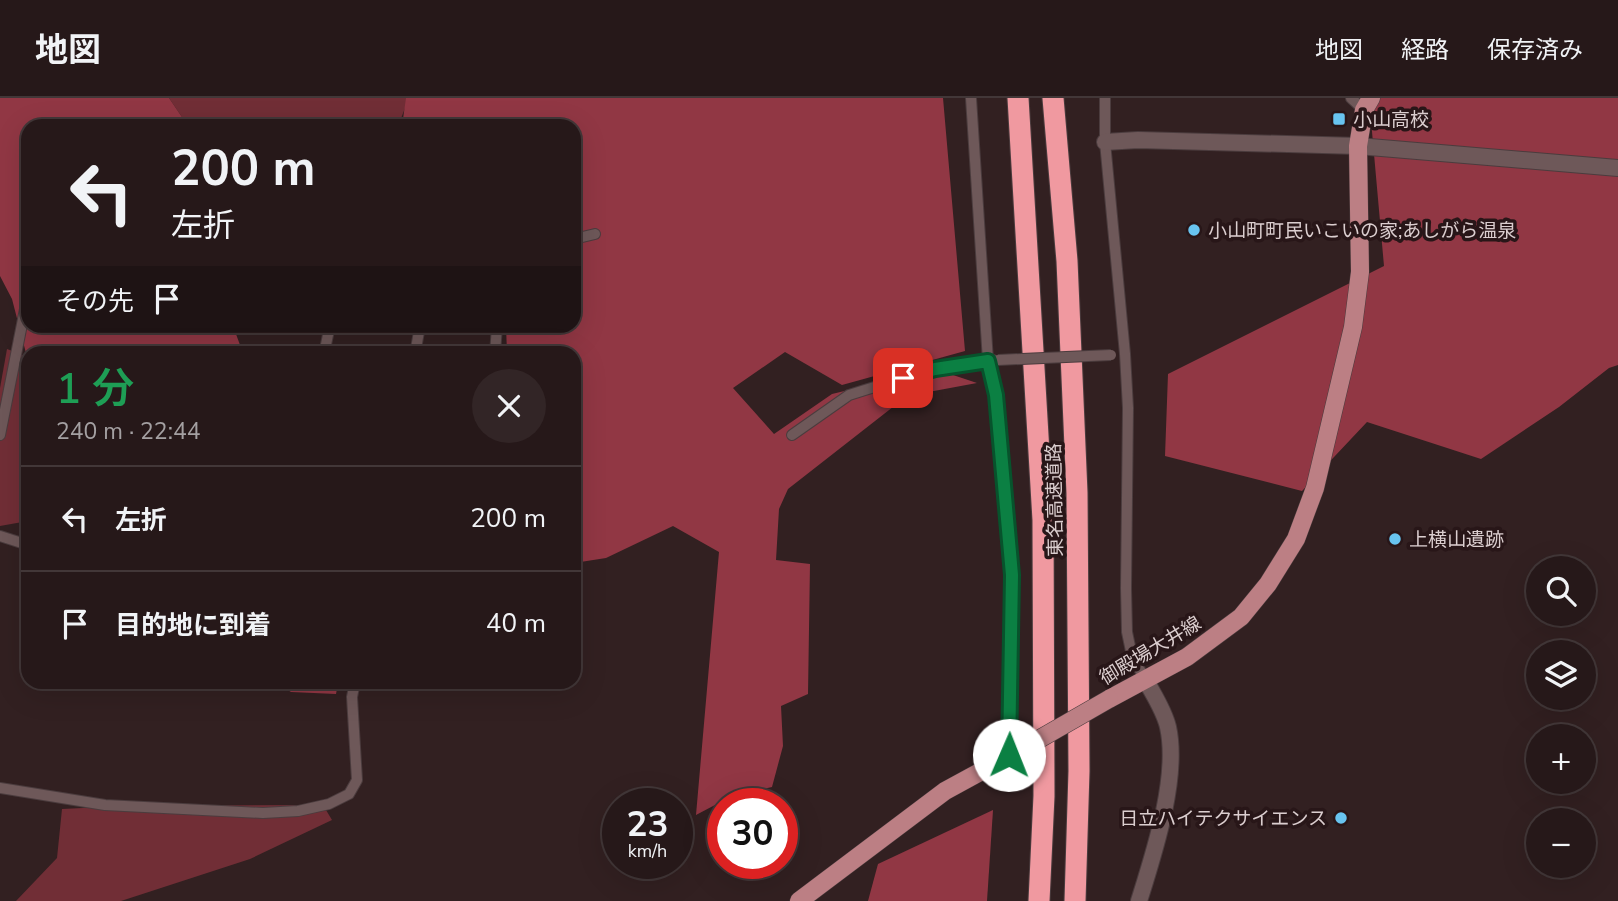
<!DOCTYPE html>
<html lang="ja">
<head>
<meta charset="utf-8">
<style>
	:root { --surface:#261819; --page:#322526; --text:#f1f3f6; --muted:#a4a0a2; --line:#423738 }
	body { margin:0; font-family:"Nunito Sans","Noto Sans JP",sans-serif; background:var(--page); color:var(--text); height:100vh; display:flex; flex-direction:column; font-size:26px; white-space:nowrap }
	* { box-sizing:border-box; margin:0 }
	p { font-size:23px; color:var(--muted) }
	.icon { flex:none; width:38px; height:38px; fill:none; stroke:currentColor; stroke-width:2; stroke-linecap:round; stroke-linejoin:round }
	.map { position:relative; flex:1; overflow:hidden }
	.details { position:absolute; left:21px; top:248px; width:560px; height:343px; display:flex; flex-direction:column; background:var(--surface); border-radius:21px; box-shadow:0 7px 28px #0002,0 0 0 2px var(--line) }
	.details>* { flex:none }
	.hud { position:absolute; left:21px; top:21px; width:560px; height:214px; border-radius:21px; box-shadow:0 7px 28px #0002,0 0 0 2px var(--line); background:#261819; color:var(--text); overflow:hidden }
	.tools { position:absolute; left:1526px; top:458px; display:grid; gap:14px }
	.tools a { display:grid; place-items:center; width:70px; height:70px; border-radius:50%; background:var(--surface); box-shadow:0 7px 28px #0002,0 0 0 2px var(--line); font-size:35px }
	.speed { position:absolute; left:602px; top:690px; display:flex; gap:14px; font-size:35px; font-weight:700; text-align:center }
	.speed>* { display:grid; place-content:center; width:91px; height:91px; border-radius:50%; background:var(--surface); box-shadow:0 7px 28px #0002,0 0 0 2px var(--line); line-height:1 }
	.speed small { font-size:18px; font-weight:400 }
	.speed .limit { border:10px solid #d22; background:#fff; color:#111 }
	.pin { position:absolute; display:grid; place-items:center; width:60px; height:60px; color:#fff; margin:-30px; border-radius:14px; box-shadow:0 4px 10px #0006 }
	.me { position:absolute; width:77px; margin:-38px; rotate:1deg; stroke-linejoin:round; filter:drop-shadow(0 0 5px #0008) }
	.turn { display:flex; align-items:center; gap:24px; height:147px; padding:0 35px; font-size:32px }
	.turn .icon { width:91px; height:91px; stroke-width:2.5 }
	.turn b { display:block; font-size:49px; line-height:60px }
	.then { display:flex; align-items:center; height:66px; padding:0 35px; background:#0003; gap:14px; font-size:26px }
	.round { display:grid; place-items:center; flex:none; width:74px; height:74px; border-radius:37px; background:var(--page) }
	.summary { display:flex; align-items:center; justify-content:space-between; height:119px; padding:0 35px }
	h1 { font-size:42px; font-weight:600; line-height:52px; color:#1e9e55 }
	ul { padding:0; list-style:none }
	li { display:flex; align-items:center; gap:21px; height:105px; padding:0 35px; border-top:2px solid var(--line) }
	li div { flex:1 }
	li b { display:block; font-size:26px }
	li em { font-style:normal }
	header { display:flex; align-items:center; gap:42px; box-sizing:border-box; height:98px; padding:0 35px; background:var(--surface); border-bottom:2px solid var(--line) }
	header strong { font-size:33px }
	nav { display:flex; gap:38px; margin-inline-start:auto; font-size:24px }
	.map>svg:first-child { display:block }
	.green { fill:#712e36 }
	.forest { fill:#913744 }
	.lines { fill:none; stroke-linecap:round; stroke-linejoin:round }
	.street-casing { stroke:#4b3c3e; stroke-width:12 }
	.secondary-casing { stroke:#4b3c3e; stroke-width:18 }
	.primary-casing { stroke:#4b3c3e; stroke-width:19 }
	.highway-casing { stroke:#4b3c3e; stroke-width:23 }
	.street { stroke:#6e5859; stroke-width:10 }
	.secondary { stroke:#6e5859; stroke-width:16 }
	.primary { stroke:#bc7f84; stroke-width:18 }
	.highway { stroke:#f099a0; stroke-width:21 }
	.street-bridge-casing { stroke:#4b3c3e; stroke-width:12; stroke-linecap:butt }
	.primary-bridge-casing { stroke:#4b3c3e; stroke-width:19; stroke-linecap:butt }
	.street-bridge { stroke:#6e5859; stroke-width:10 }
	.primary-bridge { stroke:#bc7f84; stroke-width:18 }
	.route-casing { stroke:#07532c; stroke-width:18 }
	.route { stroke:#0b8043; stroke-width:12 }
	.poi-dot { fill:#68c4f0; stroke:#281618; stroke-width:2.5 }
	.labels { text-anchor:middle; stroke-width:7; stroke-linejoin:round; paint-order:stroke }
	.poi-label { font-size:19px; fill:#dbcecf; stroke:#281618; text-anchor:start }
	.street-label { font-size:19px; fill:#dbcecf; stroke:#281618 }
</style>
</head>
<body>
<header>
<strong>地図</strong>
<nav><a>地図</a><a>経路</a><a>保存済み</a></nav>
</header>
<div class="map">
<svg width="1618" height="803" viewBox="0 0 1618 803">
	<rect width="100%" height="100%" fill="#322021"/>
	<g class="green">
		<polygon points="169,0 409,0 398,28 188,28"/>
		<polygon points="7,251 28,259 28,423 0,428 0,290"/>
		<polygon points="323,707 332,722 250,761 121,803 16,803 57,760 62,711 124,708"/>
	</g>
	<g class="forest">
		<polygon points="0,0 169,0 188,28 28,28 28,228 233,228 243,255 28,256 27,259 12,201 0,178"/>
		<polygon points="406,0 943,0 965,253 842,287 785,254 733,290 774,336 832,296 935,271 977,285 907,298 788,391 779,411 776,462 810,466 808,596 781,608 783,648 772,689 732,698 696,717 719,454 673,428 606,460 574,465 574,256 507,255 506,228 574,228 574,28 402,28"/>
		<polygon points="1369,0 1618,0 1618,267 1609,270 1559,309 1481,361 1367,324 1302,393 1165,358 1168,276 1384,168"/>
		<polygon points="277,585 338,585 336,596 291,594"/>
		<polygon points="993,712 987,803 868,803 878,766"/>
	</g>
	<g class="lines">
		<defs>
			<g id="street">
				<polyline points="971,0 988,263 996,297 1012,477 1009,657"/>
				<polyline points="1105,0 1105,44 1125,256 1128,310 1126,490 1127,534 1132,558 1145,581"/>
				<polyline points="1351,0 1364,12"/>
				<polyline points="574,141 595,136"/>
				<polyline points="324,256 329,232 337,228"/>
				<polyline points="415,256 420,228"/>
				<polyline points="495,256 497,228"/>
				<polyline points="0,337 28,196"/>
				<polyline points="792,337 849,297 903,280 935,271 993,262"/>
				<polyline points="0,438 28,447"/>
				<polyline points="0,690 105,707 263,715 298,713 329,706 349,696 357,682 352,599 355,584"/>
			</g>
			<g id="secondary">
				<polyline points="1105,44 1138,42 1358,48 1618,70"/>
				<path d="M1139 803C1154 755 1179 679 1168 629 1164 612 1153 596 1145 581"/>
			</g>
			<g id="primary">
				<polyline points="1109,601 1187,559 1241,519 1268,486 1296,441 1315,390 1353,229 1360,174 1358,48 1364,12 1371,0"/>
				<polyline points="799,803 945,693 1022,651"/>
			</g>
			<g id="highway">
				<polyline points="1018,0 1043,422 1044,698 1039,803"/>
				<polyline points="1053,0 1067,163 1077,395 1079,673 1075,803"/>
			</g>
		</defs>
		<use href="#street" class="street-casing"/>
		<use href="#secondary" class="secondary-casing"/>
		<use href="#primary" class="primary-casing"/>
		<use href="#highway" class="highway-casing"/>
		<use href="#street" class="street"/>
		<use href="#secondary" class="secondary"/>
		<use href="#primary" class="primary"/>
		<use href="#highway" class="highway"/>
		<defs>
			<polyline id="street-bridge" points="998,262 1111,257"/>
			<polyline id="primary-bridge" points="1022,651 1109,601"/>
		</defs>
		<use href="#street-bridge" class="street-bridge-casing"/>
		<use href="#primary-bridge" class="primary-bridge-casing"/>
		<use href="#street-bridge" class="street-bridge"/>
		<use href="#primary-bridge" class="primary-bridge"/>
	</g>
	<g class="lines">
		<defs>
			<polyline id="route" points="903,280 935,271 988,263 996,297 1012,477 1009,657"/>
		</defs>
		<use href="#route" class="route-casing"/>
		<use href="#route" class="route"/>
	</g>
	<g class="poi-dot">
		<rect x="1332" y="14" width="14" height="14" rx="3.5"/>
		<circle cx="1194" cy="132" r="7"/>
		<circle cx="1395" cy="441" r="7"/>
		<circle cx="1341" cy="720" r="7"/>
	</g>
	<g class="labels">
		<g class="poi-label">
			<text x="1353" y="28">小山高校</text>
			<text x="1208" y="139">小山町町民いこいの家;あしがら温泉</text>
			<text x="1409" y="448">上横山遺跡</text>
			<text x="1327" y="727" text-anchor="end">日立ハイテクサイエンス</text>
		</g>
		<g class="street-label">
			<text transform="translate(1054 402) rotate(-91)" y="7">東名高速道路</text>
			<text transform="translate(1150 552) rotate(-31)" y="7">御殿場大井線</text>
		</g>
	</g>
</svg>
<div class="tools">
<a><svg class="icon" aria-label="search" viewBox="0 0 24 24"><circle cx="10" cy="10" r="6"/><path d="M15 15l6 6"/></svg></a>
<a><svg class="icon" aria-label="layers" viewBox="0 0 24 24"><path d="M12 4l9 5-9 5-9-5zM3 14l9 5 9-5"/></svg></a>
<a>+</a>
<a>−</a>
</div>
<div class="speed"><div>23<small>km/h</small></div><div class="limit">30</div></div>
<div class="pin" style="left:903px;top:280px;background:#d93025"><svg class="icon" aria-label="arrive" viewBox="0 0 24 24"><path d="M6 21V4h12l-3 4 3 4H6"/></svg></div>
<svg class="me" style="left:1009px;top:657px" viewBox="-20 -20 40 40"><circle r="19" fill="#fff"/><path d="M0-13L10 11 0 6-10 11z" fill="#0b8043"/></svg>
<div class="hud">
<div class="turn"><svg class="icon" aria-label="left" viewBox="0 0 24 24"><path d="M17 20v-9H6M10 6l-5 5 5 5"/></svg><div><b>200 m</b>左折</div></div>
<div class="then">その先<svg class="icon" aria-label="arrive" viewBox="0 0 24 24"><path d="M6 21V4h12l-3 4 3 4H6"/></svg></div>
</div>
<section class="details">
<div class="summary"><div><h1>1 分</h1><p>240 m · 22:44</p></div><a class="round"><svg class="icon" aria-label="close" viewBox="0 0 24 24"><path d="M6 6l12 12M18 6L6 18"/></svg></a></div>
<ul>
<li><svg class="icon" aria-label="left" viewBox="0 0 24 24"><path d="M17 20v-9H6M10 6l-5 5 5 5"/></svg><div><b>左折</b></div><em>200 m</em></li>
<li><svg class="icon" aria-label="arrive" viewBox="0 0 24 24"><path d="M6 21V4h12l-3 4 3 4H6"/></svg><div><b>目的地に到着</b></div><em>40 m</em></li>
</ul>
</section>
</div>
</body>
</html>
